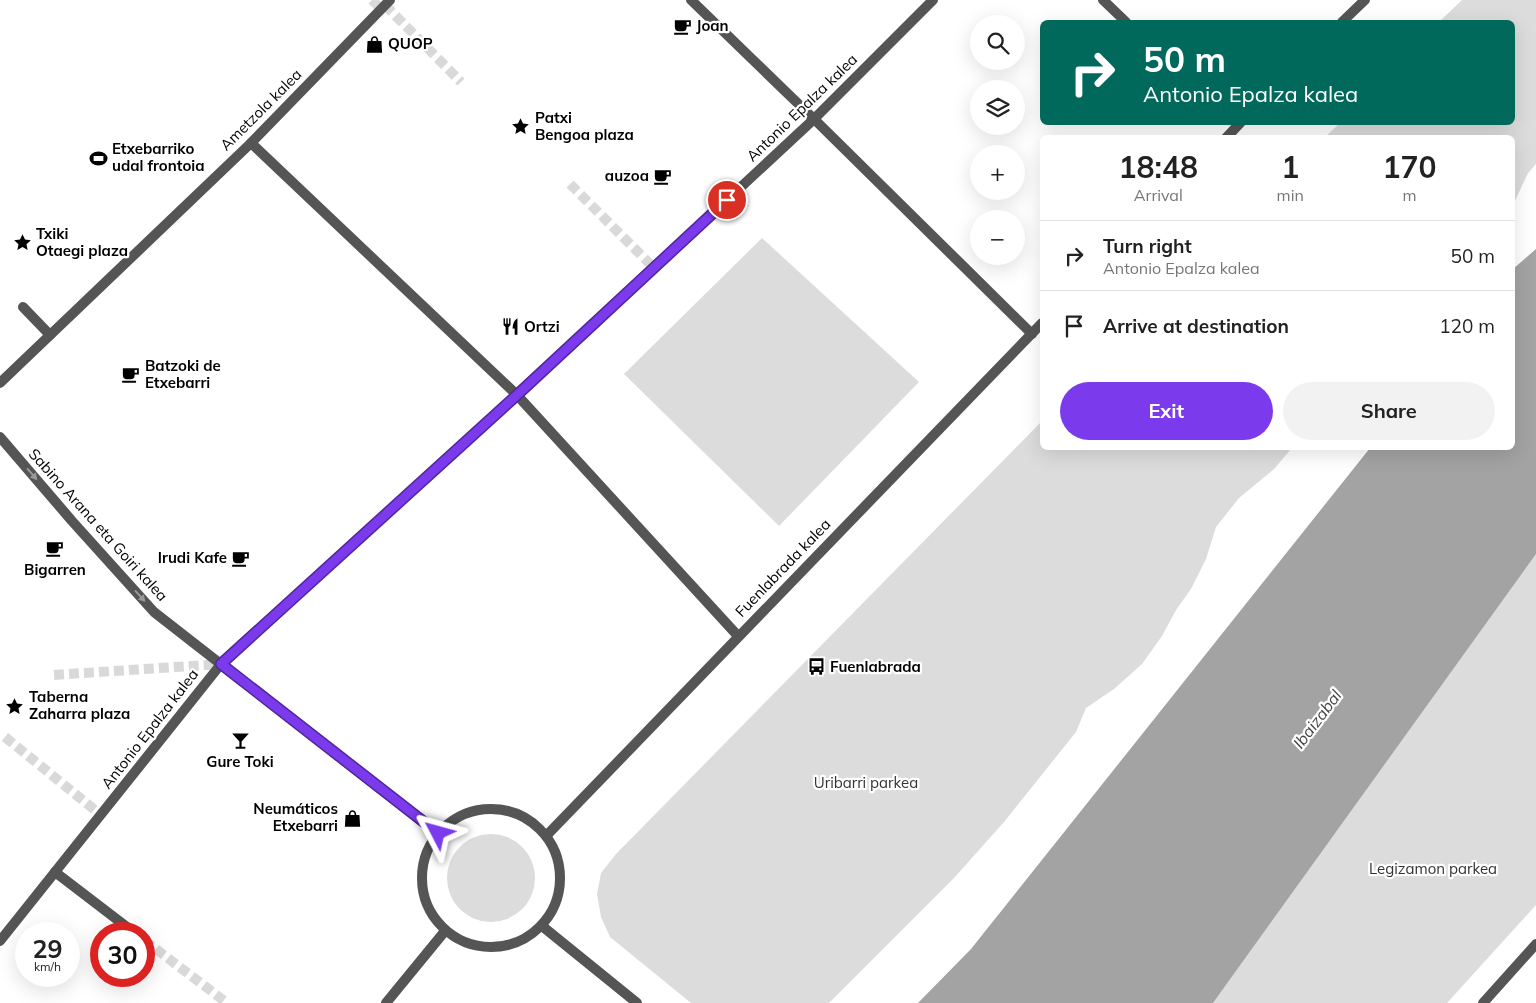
<!DOCTYPE html>
<html lang="en">
<head>
<meta charset="utf-8">
<style>
	:root { --surface:#fff; --page:#f2f2f2; --text:#222; --muted:#767676; --line:#e0e0e0; --accent:#7c3aed }
	body { margin:0; font-family:Mulish,sans-serif; background:var(--page); color:var(--text); height:100vh; display:flex; flex-direction:column; font-size:19px; white-space:nowrap }
	* { box-sizing:border-box; margin:0 }
	p { font-size:16px; color:var(--muted) }
	.icon { flex:none; width:28px; height:28px; fill:none; stroke:currentColor; stroke-width:2; stroke-linecap:round; stroke-linejoin:round }
	.map { position:relative; flex:1; overflow:hidden }
	.sheet { position:absolute; left:1040px; top:135px; width:475px; height:315px; display:flex; flex-direction:column; background:var(--surface); border-radius:8px; box-shadow:0 5px 20px #0002 }
	.sheet>* { flex:none }
	.top-card { position:absolute; left:1040px; top:20px; width:475px; height:105px; border-radius:8px; box-shadow:0 5px 20px #0002; background:#00695c; color:#fff; overflow:hidden }
	.fabs { position:absolute; left:970px; top:15px; display:grid; gap:10px }
	.fabs a { display:grid; place-items:center; width:55px; height:55px; border-radius:50%; background:var(--surface); box-shadow:0 5px 20px #0002; font-size:25px }
	.speed { position:absolute; left:15px; top:922px; display:flex; gap:10px; font-size:25px; font-weight:700; text-align:center }
	.speed>* { display:grid; place-content:center; width:65px; height:65px; border-radius:50%; background:var(--surface); box-shadow:0 5px 20px #0002; line-height:1 }
	.speed small { font-size:12px; font-weight:400 }
	.speed .limit { border:8px solid #d22; background:#fff; color:#111 }
	.pin { position:absolute; display:grid; place-items:center; width:42px; height:42px; color:#fff; margin:-21px; border:2px solid #fff; border-radius:50%; box-shadow:0 1px 5px #0007 }
	.me { position:absolute; width:55px; margin:-28px; rotate:309deg; stroke-linejoin:round; filter:drop-shadow(0 0 4px #0008) }
	.turn { display:flex; align-items:center; gap:18px; height:105px; padding:0 20px; font-size:22px }
	.turn .icon { width:65px; height:65px; stroke-width:2.5 }
	.turn b { display:block; font-size:35px; line-height:42px }
	.eta { display:flex; justify-content:space-evenly; align-items:center; height:85px; text-align:center }
	.eta b { font-size:30px; font-weight:700; line-height:35px }
	.cta { display:flex; gap:10px; margin-top:auto; padding:10px 20px }
	.cta a { flex:1; height:58px; border-radius:30px; background:var(--accent); color:#fff; font-size:20px; font-weight:700; line-height:58px; text-align:center }
	.cta a+a { background:var(--page); color:var(--text) }
	ul { padding:0; list-style:none }
	li { display:flex; align-items:center; gap:15px; height:70px; padding:0 20px; border-top:1px solid var(--line) }
	li div { flex:1 }
	li b { display:block; font-size:19px }
	li em { font-style:normal }
	.map>svg:first-child { display:block }
	.green { fill:#dcdcdc }
	.water { fill:#a3a3a3 }
	.lines { fill:none; stroke-linecap:round; stroke-linejoin:round }
	.street-tunnel { stroke:#d9d9d9; stroke-width:10; stroke-dasharray:10 5; stroke-linecap:butt }
	.street { stroke:#555; stroke-width:10 }
	.oneway { fill:#999 }
	.route-casing { stroke:#51269a; stroke-width:12 }
	.route { stroke:#7c3aed; stroke-width:9 }
	.labels { text-anchor:middle; stroke-width:4.5; stroke-linejoin:round; paint-order:stroke }
	.poi-label { font-size:15px; font-weight:bold; fill:#000; stroke:#fff; text-anchor:start }
	.street-label { font-size:15px; fill:#000; stroke:#fff }
	.park-label { font-size:15px; fill:#333; stroke:#fff }
	.water-label { font-size:16px; font-style:italic; fill:#444; stroke:#fff }
</style>
</head>
<body>
<div class="map">
<svg width="1536" height="1003" viewBox="0 0 1536 1003">
	<rect width="100%" height="100%" fill="#fff"/>
	<g class="green">
		<polygon points="1462,0 1536,0 1536,164 1528,173 1513,205 1512,138 1325,137 1340,123 1512,122 1512,22 1439,22"/>
		<polygon points="762,238 919,382 779,526 624,374"/>
		<polygon points="1042,421 1042,448 1292,448 1274,469 1239,498 1216,527 1206,559 1191,589 1176,610 1162,636 1142,664 1114,689 1086,708 1076,732 1004,822 954,878 829,1003 691,1003 610,937 601,917 597,894 601,873 616,854"/>
		<polygon points="1536,554 1536,905 1447,1003 1213,1003"/>
		<circle cx="491" cy="878" r="44"/>
	</g>
	<polygon class="water" points="1536,249 1536,554 1213,1003 918,1003 971,949 1370,448 1512,448 1513,269"/>
	<g class="lines">
		<g class="street-tunnel">
			<polyline points="372,0 381,9"/>
			<polyline points="385,5 461,82"/>
			<polyline points="570,184 654,268"/>
			<polyline points="54,675 221,664"/>
			<polyline points="5,737 101,815"/>
			<polyline points="144,940 227,1003"/>
		</g>
		<g class="street">
			<polyline points="691,0 814,119 1032,334"/>
			<polyline points="1103,0 1126,22"/>
			<polyline points="1342,22 1365,0"/>
			<polyline points="1226,138 1241,122"/>
			<polyline points="251,143 517,395 738,636"/>
			<polyline points="23,307 50,335"/>
			<polyline points="0,383 251,143 390,0"/>
			<polyline points="0,437 72,521 154,612 437,833"/>
			<circle cx="491" cy="878" r="69"/>
			<polyline points="547,835 1042,323"/>
			<polyline points="55,872 136,934"/>
			<polyline points="542,926 637,1003"/>
			<polyline points="0,941 221,664 517,395 814,119 933,0"/>
			<polyline points="386,1003 445,931"/>
			<polyline points="1483,1003 1536,944"/>
		</g>
	</g>
	<defs><path id="oneway-solid" d="M-6-.8H1V-3.2L6.5 0L1 3.2V.8H-6Z" transform="scale(1.25)"/></defs>
	<g class="oneway">
		<use href="#oneway-solid" transform="translate(32 474) rotate(49)"/>
		<use href="#oneway-solid" transform="translate(140 596) rotate(48)"/>
	</g>
	<g class="lines">
		<defs>
			<polyline id="route" points="438,833 221,664 517,395 727,200"/>
		</defs>
		<use href="#route" class="route-casing"/>
		<use href="#route" class="route"/>
	</g>
	<defs>
		<symbol id="cafe-bare" viewBox="-9 -9 18 18"><path d="M-5.5-4.5H6V0H3Q3 3.5 0 3.5H-2.5Q-5.5 3.5-5.5 0ZM3-3.2v2h1.7v-2ZM-6 4.5H4V6H-6Z" fill="#000" stroke="#fff" stroke-width="2.5" paint-order="stroke"/></symbol>
		<symbol id="shop-bare" viewBox="-9 -9 18 18"><path d="M-5-2.5h2.3a2.7 3.5 0 0 1 5.4 0H5L5.5 6h-11ZM-1.5-2.5h3a1.5 2.3 0 0 0-3 0Z" fill="#000" stroke="#fff" stroke-width="2.5" paint-order="stroke"/></symbol>
		<symbol id="sight-bare" viewBox="-9 -9 18 18"><path d="M0-6L1.8-2.2L6-1.7L2.9 1.2L3.7 5.4L0 3.3L-3.7 5.4L-2.9 1.2L-6-1.7L-1.8-2.2Z" fill="#000" stroke="#fff" stroke-width="2.5" paint-order="stroke"/></symbol>
		<symbol id="stadium-bare" viewBox="-9 -9 18 18"><path d="M0-5a6.5 5 0 1 0 0 10a6.5 5 0 1 0 0-10ZM-3.5-1.8h7v3.6h-7Z" fill="#000" stroke="#fff" stroke-width="2.5" paint-order="stroke"/></symbol>
		<symbol id="restaurant-bare" viewBox="-9 -9 18 18"><path d="M-5-6h1v4h1v-4h1v4h1v-4h1v5L-1.5 .5V6h-2V.5L-5-1ZM5-6V6H3V1.5H1.5Q1.5-4 5-6Z" fill="#000" stroke="#fff" stroke-width="2.5" paint-order="stroke"/></symbol>
		<symbol id="bus-bare" viewBox="-9 -9 18 18"><path d="M-5-6H5V4H4V6H2V4H-2V6H-4V4H-5ZM-3.5-4V0h7V-4ZM-3.5 1.2v1.5H-2V1.2ZM2 1.2v1.5H3.5V1.2Z" fill="#000" stroke="#fff" stroke-width="2.5" paint-order="stroke"/></symbol>
		<symbol id="bar-bare" viewBox="-9 -9 18 18"><path d="M-6-5H6L.8 .8V4.5H3.5V6h-7V4.5H-.8V.8Z" fill="#000" stroke="#fff" stroke-width="2.5" paint-order="stroke"/></symbol>
	</defs>
	<g fill-rule="evenodd">
		<use href="#cafe-bare" x="670" y="14" width="25" height="25"/>
		<use href="#shop-bare" x="362" y="32" width="25" height="25"/>
		<use href="#sight-bare" x="508" y="114" width="25" height="25"/>
		<use href="#stadium-bare" x="86" y="146" width="25" height="25"/>
		<use href="#cafe-bare" x="650" y="164" width="25" height="25"/>
		<use href="#sight-bare" x="10" y="230" width="25" height="25"/>
		<use href="#restaurant-bare" x="498" y="314" width="25" height="25"/>
		<use href="#cafe-bare" x="118" y="362" width="25" height="25"/>
		<use href="#cafe-bare" x="42" y="536" width="25" height="25"/>
		<use href="#cafe-bare" x="228" y="546" width="25" height="25"/>
		<use href="#bus-bare" x="804" y="654" width="25" height="25"/>
		<use href="#sight-bare" x="2" y="694" width="25" height="25"/>
		<use href="#bar-bare" x="228" y="728" width="25" height="25"/>
		<use href="#shop-bare" x="340" y="806" width="25" height="25"/>
	</g>
	<g class="labels">
		<g class="poi-label">
			<text x="696" y="31">Joan</text>
			<text x="388" y="49">QUOP</text>
			<text x="535" y="123">Patxi<tspan x="535" dy="17">Bengoa plaza</tspan></text>
			<text x="112" y="154">Etxebarriko<tspan x="112" dy="17">udal frontoia</tspan></text>
			<text x="649" y="181" text-anchor="end">auzoa</text>
			<text x="36" y="239">Txiki<tspan x="36" dy="17">Otaegi plaza</tspan></text>
			<text x="524" y="332">Ortzi</text>
			<text x="145" y="371">Batzoki de<tspan x="145" dy="17">Etxebarri</tspan></text>
			<text x="227" y="563" text-anchor="end">Irudi Kafe</text>
			<text x="55" y="575" text-anchor="middle">Bigarren</text>
			<text x="830" y="672">Fuenlabrada</text>
			<text x="29" y="702">Taberna<tspan x="29" dy="17">Zaharra plaza</tspan></text>
			<text x="240" y="767" text-anchor="middle">Gure Toki</text>
			<text x="338" y="814" text-anchor="end">Neumáticos<tspan x="338" dy="17">Etxebarri</tspan></text>
		</g>
		<g class="street-label">
			<text transform="translate(802 108) rotate(-44)" y="5">Antonio Epalza kalea</text>
			<text transform="translate(261 110) rotate(-45)" y="5">Ametzola kalea</text>
			<text transform="translate(98 525) rotate(48)" y="5">Sabino Arana eta Goiri kalea</text>
			<text transform="translate(783 568) rotate(-46)" y="5">Fuenlabrada kalea</text>
			<text transform="translate(150 729) rotate(-52)" y="5">Antonio Epalza kalea</text>
		</g>
		<g class="park-label">
			<text x="866" y="788">Uribarri parkea</text>
			<text x="1433" y="874">Legizamon parkea</text>
		</g>
		<g class="water-label">
			<text transform="translate(1317 719) rotate(-53)" y="6">Ibaizabal</text>
		</g>
	</g>
</svg>
<div class="fabs">
<a><svg class="icon" aria-label="search" viewBox="0 0 24 24"><circle cx="10" cy="10" r="6"/><path d="M15 15l6 6"/></svg></a>
<a><svg class="icon" aria-label="layers" viewBox="0 0 24 24"><path d="M12 4l9 5-9 5-9-5zM3 14l9 5 9-5"/></svg></a>
<a>+</a>
<a>−</a>
</div>
<div class="speed"><div>29<small>km/h</small></div><div class="limit">30</div></div>
<div class="pin" style="left:727px;top:200px;background:#d93025"><svg class="icon" aria-label="arrive" viewBox="0 0 24 24"><path d="M6 21V4h12l-3 4 3 4H6"/></svg></div>
<svg class="me" style="left:438px;top:833px" viewBox="-20 -20 40 40"><path d="M0-17L14 15 0 8-14 15z" fill="#7c3aed" stroke="#fff" stroke-width="4"/></svg>
<div class="top-card">
<div class="turn"><svg class="icon" aria-label="right" viewBox="0 0 24 24"><path d="M7 20v-9h11M14 6l5 5-5 5"/></svg><div><b>50 m</b>Antonio Epalza kalea</div></div>
</div>
<section class="sheet">
<div class="eta">
<div><b>18:48</b><p>Arrival</p></div>
<div><b>1</b><p>min</p></div>
<div><b>170</b><p>m</p></div>
</div>
<ul>
<li><svg class="icon" aria-label="right" viewBox="0 0 24 24"><path d="M7 20v-9h11M14 6l5 5-5 5"/></svg><div><b>Turn right</b><p>Antonio Epalza kalea</p></div><em>50 m</em></li>
<li><svg class="icon" aria-label="arrive" viewBox="0 0 24 24"><path d="M6 21V4h12l-3 4 3 4H6"/></svg><div><b>Arrive at destination</b></div><em>120 m</em></li>
</ul>
<div class="cta"><a>Exit</a><a>Share</a></div>
</section>
</div>
</body>
</html>
